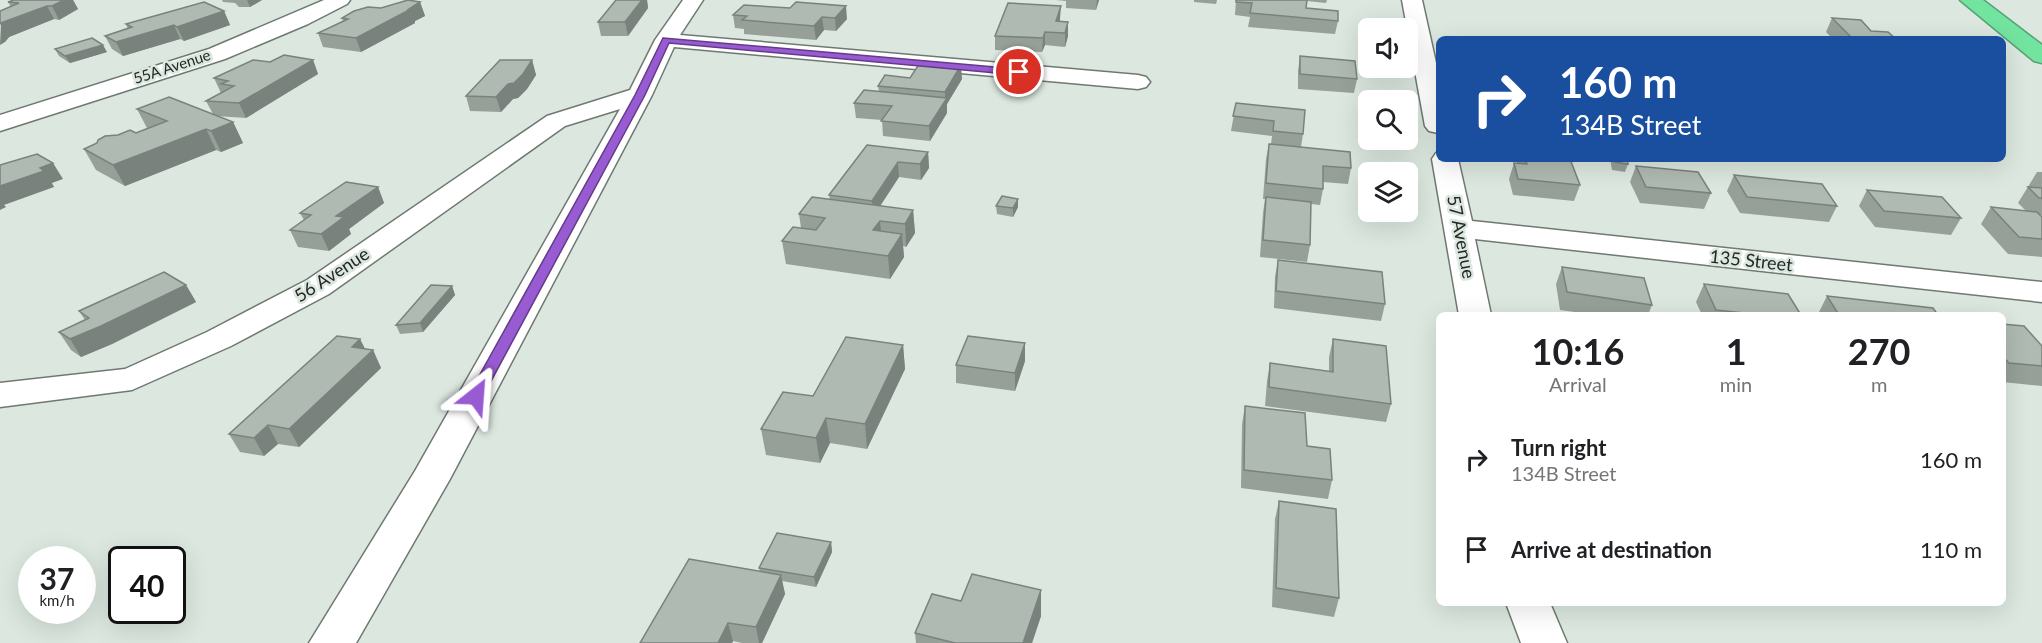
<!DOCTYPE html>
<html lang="en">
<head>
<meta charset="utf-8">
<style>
	:root { --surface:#fff; --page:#f6f6f6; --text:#202124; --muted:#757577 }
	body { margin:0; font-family:Lato,sans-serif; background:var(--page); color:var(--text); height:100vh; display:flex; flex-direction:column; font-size:22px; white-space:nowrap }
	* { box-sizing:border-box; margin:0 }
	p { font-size:20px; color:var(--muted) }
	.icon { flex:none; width:33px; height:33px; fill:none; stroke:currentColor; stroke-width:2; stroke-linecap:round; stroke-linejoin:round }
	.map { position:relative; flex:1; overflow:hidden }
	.sheet { position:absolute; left:1436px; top:312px; width:570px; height:294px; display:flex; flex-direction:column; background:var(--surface); border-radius:9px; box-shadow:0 6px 24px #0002 }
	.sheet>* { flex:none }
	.banner { position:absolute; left:1436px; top:36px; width:570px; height:126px; border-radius:9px; box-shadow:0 6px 24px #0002; background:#1a4fa0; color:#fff; overflow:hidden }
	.tools { position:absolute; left:1358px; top:18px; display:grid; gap:12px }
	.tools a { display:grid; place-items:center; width:60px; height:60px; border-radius:9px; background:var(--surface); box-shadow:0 6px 24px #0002; font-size:30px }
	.speed { position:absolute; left:18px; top:546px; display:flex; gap:12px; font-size:30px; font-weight:700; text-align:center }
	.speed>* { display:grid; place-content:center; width:78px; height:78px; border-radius:50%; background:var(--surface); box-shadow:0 6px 24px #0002; line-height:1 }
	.speed small { font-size:15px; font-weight:400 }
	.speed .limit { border:3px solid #111; border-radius:9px; background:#fff; color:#111 }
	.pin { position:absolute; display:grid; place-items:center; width:51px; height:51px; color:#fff; margin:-26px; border:3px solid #fff; border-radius:50%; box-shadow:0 2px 6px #0007 }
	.me { position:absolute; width:66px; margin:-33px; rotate:28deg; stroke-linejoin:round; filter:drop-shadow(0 0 4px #0008) }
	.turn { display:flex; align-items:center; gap:21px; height:126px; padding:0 24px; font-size:27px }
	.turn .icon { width:78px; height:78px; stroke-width:2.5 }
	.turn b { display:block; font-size:42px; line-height:51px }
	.eta { display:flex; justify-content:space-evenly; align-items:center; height:102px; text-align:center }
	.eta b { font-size:36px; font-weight:700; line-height:42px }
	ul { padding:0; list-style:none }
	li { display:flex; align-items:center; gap:18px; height:90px; padding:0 24px }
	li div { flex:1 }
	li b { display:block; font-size:22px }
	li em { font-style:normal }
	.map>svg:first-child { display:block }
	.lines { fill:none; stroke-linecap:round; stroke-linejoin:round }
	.minor-casing { stroke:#6f7972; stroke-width:3 }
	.highway-casing { stroke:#57a275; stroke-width:3 }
	.minor { fill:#fff; fill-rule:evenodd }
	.highway { fill:#73e3a0; fill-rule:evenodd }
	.wall { fill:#96a099 }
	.shaded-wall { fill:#7a827d }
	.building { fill:#afbab2; stroke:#7a827d; stroke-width:1.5 }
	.route { fill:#995bd2; stroke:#633b88; stroke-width:1.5 }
	.labels { text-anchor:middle; stroke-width:5; stroke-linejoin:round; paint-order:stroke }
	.far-street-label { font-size:15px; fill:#242825; stroke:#dbe7df }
	.street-label { font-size:18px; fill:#242825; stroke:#dbe7df }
</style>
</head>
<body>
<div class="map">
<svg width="2042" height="643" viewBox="0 0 2042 643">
	<rect width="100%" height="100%" fill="#dbe7df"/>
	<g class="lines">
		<defs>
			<g id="minor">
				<polygon points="324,0 350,0 347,4 308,24 225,59 0,131 0,115 209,49"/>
				<polygon points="683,0 703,0 680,35 1138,75 1146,77 1150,82 1146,87 1138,89 674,47 652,95 450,479 356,643 309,643 415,471 620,109 565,126 329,294 231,346 132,390 0,407 0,383 125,369 207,332 307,280 547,116 630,90 655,40"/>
				<polygon points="1402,0 1422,0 1438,72 1438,133 1429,131 1425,126"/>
				<polygon points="1436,153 1438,153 1438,159 1458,159 1472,221 2042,282 2042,302 1475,239 1491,315 1459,315 1432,159"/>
				<polygon points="1506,603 1550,603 1567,643 1521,643"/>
			</g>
			<polygon id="highway" points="1960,0 1983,0 2042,45 2042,63 2034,61"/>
		</defs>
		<use href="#minor" class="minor-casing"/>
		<use href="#highway" class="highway-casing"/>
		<use href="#minor" class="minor"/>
		<use href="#highway" class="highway"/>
	</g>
	<g class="wall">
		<polygon points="14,0 73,0 78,9 59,20 54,19 9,37 5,42 11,7 8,2"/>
		<polygon points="222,0 262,0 250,7 239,7 235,3 223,2"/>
		<polygon points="616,0 647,0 648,8 628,36 601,36 598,22"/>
		<polygon points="1056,0 1099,0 1096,10 1066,8 1066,1"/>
		<polygon points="1194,0 1217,0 1216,4 1194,2"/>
		<polygon points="1236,0 1327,0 1326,3 1307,1 1306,8 1338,21 1335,34 1248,27 1250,17 1235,15"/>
		<polygon points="420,2 425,16 415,21 415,23 361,52 323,47 318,33 343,21 342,18 381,8"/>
		<polygon points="744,5 847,19 836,31 824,30 816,40 744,34 744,29 735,28 733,15"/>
		<polygon points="224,11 230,25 184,41 180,39 123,56 112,49 105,36 128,29 126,24"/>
		<polygon points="1832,18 1871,31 1896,39 1833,39 1826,32"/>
		<polygon points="1060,19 1060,21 1068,36 1065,47 1045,45 1042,52 995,50 995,36"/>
		<polygon points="55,49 107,52 70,63 59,56"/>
		<polygon points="1300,56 1357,79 1354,93 1298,89 1298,71"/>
		<polygon points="313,60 318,74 246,118 216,116 233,122 243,143 221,152 216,150 125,186 96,170 84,149 118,135 136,133 147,128 137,109 213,114 206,101 221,93 214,78 270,62"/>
		<polygon points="532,60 536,75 527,89 518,98 513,99 501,112 470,111 466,96"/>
		<polygon points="910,78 962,79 947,104 947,113 930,141 883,136 882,120 856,118 854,103 879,91 878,86"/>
		<polygon points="1236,103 1303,134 1301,147 1351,168 1348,184 1323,182 1323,189 1320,205 1311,204 1310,245 1307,262 1260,257 1263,213 1265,199 1263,199 1266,159 1269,144 1271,144 1272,136 1231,131"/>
		<polygon points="867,145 928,152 929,168 921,180 899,177 880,206 913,210 915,233 906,247 903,246 904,257 890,279 786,264 782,241 801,228 799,214 830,200 829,195"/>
		<polygon points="1517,159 1570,159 1580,185 1574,201 1513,195 1509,179 1514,163 1517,163"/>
		<polygon points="1610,159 1627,159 1628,164 1625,172 1612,170"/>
		<polygon points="1636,166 1711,193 1704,209 1640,203 1630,182"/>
		<polygon points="2037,172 2042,172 2042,215 2040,215 2042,217 2042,257 2008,254 1981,224 1991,207 2026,211 2018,203"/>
		<polygon points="1734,175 1837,206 1829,222 1740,213 1727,191"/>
		<polygon points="378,187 384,203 349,229 351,234 329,251 298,247 290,230 304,220 300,213"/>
		<polygon points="1867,190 1961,218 1951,235 1875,227 1859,206"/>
		<polygon points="1018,199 1018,207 1013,217 997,214 996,206"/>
		<polygon points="1278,260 1385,304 1381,321 1274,308 1275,277"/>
		<polygon points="1562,267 1652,305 1648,315 1597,315 1560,310 1556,284"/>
		<polygon points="1704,284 1801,315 1702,315 1696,302"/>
		<polygon points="186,285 196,302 112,344 81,357 71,350 59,332 85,320 79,311"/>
		<polygon points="452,286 455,295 423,332 400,334 396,325"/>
		<polygon points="1827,296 1938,315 1819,315 1818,314"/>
		<polygon points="2002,324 2042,346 2042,386 2002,382"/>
		<polygon points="360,339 365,349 373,350 381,368 299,447 278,444 264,456 240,452 229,434"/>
		<polygon points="1333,339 1391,404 1386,422 1265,406 1267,381 1270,363 1329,371 1329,357"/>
		<polygon points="903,345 905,369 867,449 830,443 820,463 766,455 761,429 813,396"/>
		<polygon points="1025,361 1015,391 956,383 956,365"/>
		<polygon points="1245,406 1307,446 1332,480 1328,499 1241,488 1242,424"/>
		<polygon points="1279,501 1339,598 1334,617 1272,607 1275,519"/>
		<polygon points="831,542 832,552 816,587 782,581 785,594 762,643 742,643 733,641 732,643 640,643 760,572 759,568"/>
		<polygon points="1041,590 1041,616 1032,643 916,643 915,633 961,601"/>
	</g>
	<g class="shaded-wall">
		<polygon points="64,0 73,0 78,9 59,20 52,6"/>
		<polygon points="247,0 262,0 250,7"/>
		<polygon points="642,0 647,0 648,8 628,36 625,22"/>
		<polygon points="1097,0 1099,0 1096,10"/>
		<polygon points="420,2 425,16 415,21 415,23 361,52 356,38"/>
		<polygon points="47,6 54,19 9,37 5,42 0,45 1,23"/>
		<polygon points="846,6 847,19 836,31 835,18"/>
		<polygon points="1061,6 1060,19 1056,32 1056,21"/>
		<polygon points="224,11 230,25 184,41 177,27"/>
		<polygon points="822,17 824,30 816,40 814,26"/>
		<polygon points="1068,22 1068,36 1065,47 1065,33"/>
		<polygon points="174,25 180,39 123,56 116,42"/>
		<polygon points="1045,32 1045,45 1042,52 1043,38"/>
		<polygon points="103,45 107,52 70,63 65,56"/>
		<polygon points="313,60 318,74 246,118 239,103"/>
		<polygon points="532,60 536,75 527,89 518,98 513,99 501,112 496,97"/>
		<polygon points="961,65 962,79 947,104 947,113 930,141 929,126 945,100 945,92"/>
		<polygon points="233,122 243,143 221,152 211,131"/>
		<polygon points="206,129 216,150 125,186 113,165"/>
		<polygon points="928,152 929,168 921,180 920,164"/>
		<polygon points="898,162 899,177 873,217 872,201"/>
		<polygon points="53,163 63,179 52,183 54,187 4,205 6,207 0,210 0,186 40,168"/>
		<polygon points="378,187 384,203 349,229 351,234 329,251 321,234 336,216"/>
		<polygon points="1018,199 1018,207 1013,217 1013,208"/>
		<polygon points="913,210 915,233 906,247 905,224"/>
		<polygon points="880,221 882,243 873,230"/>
		<polygon points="902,234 904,257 890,279 888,256"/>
		<polygon points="186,285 196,302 112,344 81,357 70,339"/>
		<polygon points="452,286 455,295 423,332 420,323"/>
		<polygon points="360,339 368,355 373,350 381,368 299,447 289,429 352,347"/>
		<polygon points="1025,343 1025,361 1015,391 1015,373"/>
		<polygon points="903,345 905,369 867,449 865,424"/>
		<polygon points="826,418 830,443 820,463 816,438"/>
		<polygon points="268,425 278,444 264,456 254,438"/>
		<polygon points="831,542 832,552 816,587 814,577"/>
		<polygon points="781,575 785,594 762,643 759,643 756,627"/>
		<polygon points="1041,590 1041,616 1032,643 1023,643"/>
		<polygon points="728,623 733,641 732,643 718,643"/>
	</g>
	<g class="building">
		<polygon points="14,0 64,0 52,6 47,6 1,23 0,24 0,11 19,3 8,2"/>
		<polygon points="408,0 420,2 409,9 411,9 356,38 318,33 348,19 342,18 354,11 368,7 381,8"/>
		<polygon points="616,0 642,0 625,22 598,22"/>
		<polygon points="1236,0 1307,0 1306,8 1338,11 1338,21 1250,13 1252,3 1236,2"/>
		<polygon points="204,2 224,11 177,27 174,25 116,42 105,36 132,27 126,24"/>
		<polygon points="796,2 846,6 835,18 822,17 814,26 742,20 747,16 733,15 744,5 790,8"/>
		<polygon points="1008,3 1061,6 1056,21 1068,22 1065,33 1045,32 1043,38 995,36"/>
		<polygon points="1832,18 1861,20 1871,31 1888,32 1896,39 1853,39"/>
		<polygon points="92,38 103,45 65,56 55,49"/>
		<polygon points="284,55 313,60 239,103 206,101 234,86 221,84 228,81 214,78 253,60 270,62"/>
		<polygon points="1300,56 1355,61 1357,79 1300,74"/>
		<polygon points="500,60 532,60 523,74 514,83 508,84 496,97 466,96"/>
		<polygon points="921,61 961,65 945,92 878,86 885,75 910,78"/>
		<polygon points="864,90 947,98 929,126 881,121 892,106 854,103"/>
		<polygon points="169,97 233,122 211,131 206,129 113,165 84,149 97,143 98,140 105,136 118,135 130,130 136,133 167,121 137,109"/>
		<polygon points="1236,103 1305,110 1303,134 1273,131 1274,121 1233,116"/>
		<polygon points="1269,144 1350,152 1351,168 1323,166 1323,189 1266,183"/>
		<polygon points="867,145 928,152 920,164 898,162 872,201 829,195"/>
		<polygon points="37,154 53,163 40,168 44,171 0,186 0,165"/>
		<polygon points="1525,159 1570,159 1580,185 1518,179 1514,163 1527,164"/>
		<polygon points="1614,159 1627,159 1628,164 1615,162"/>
		<polygon points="1636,166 1698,172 1711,193 1646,187"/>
		<polygon points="1734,175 1822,184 1837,206 1747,197"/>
		<polygon points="346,182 378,187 336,216 344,217 321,234 290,230 311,215 300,213"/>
		<polygon points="2028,187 2042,188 2042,198 2039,198"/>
		<polygon points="1867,190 1942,197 1961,218 1884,211"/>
		<polygon points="1002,196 1018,199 1013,208 996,206"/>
		<polygon points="812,197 913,210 905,224 880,221 873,230 902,234 888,256 782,241 793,227 816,230 825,218 799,214"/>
		<polygon points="1266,197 1311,202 1310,245 1263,240"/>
		<polygon points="1991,207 2037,212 2042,217 2042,239 2019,237"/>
		<polygon points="1278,260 1382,272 1385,304 1276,291"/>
		<polygon points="1562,267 1644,278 1652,305 1567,292"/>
		<polygon points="164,272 186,285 101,326 70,339 59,332 89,318 79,311"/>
		<polygon points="1704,284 1788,294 1801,315 1763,315 1716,310"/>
		<polygon points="431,285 452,286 420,323 396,325"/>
		<polygon points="1827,296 1933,308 1938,315 1839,315"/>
		<polygon points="2002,324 2024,326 2042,346 2042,366 2009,363 2002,356"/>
		<polygon points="337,336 360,339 352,347 373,350 289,429 268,425 254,438 229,434"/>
		<polygon points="968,336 1025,343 1015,373 956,365"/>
		<polygon points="846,337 903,345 865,424 826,418 816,438 761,429 783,392 813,396"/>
		<polygon points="1333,339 1386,346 1391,404 1269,387 1270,363 1333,372"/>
		<polygon points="1245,406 1305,413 1307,446 1330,449 1332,480 1244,470"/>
		<polygon points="1279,501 1336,509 1339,598 1276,588"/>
		<polygon points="777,533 831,542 814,577 759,568"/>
		<polygon points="689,559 781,575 756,627 728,623 718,643 640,643"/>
		<polygon points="972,574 1041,590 1023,643 955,643 915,633 932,594 961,601"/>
	</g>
	<polygon class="route" points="663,38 1019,69 1024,72 1019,75 669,43 645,95 483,396 481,399 470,399 468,396 635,95"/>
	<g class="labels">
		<g class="far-street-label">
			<text transform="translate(172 67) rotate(-18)" y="5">55A Avenue</text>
		</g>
		<g class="street-label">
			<text transform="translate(1461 237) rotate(79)" y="6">57 Avenue</text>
			<text transform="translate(1751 261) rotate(6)" y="6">135 Street</text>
			<text transform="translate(332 275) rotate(-33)" y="6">56 Avenue</text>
		</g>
	</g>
</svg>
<div class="tools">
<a><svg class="icon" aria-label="sound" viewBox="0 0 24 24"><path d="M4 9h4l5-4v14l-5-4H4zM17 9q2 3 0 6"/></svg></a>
<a><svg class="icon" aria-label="search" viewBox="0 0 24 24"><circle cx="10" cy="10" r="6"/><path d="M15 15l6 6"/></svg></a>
<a><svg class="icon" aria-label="layers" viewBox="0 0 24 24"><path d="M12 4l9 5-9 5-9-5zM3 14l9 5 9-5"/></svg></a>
</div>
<div class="speed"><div>37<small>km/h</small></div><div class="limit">40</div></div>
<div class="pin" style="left:1019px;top:72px;background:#d93025"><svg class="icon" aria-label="arrive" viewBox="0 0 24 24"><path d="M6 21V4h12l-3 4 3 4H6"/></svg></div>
<svg class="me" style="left:476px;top:396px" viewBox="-20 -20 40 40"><path d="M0-17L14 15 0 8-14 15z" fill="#995bd2" stroke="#fff" stroke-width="4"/></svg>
<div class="banner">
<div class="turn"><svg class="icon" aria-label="right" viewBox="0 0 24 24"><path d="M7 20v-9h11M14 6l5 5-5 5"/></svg><div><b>160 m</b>134B Street</div></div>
</div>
<section class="sheet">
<div class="eta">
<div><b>10:16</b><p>Arrival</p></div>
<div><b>1</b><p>min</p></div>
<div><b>270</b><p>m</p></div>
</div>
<ul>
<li><svg class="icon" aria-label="right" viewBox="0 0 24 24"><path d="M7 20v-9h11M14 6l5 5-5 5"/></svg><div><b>Turn right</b><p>134B Street</p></div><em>160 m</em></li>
<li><svg class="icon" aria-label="arrive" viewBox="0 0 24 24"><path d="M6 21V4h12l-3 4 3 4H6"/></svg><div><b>Arrive at destination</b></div><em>110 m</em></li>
</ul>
</section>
</div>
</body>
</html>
